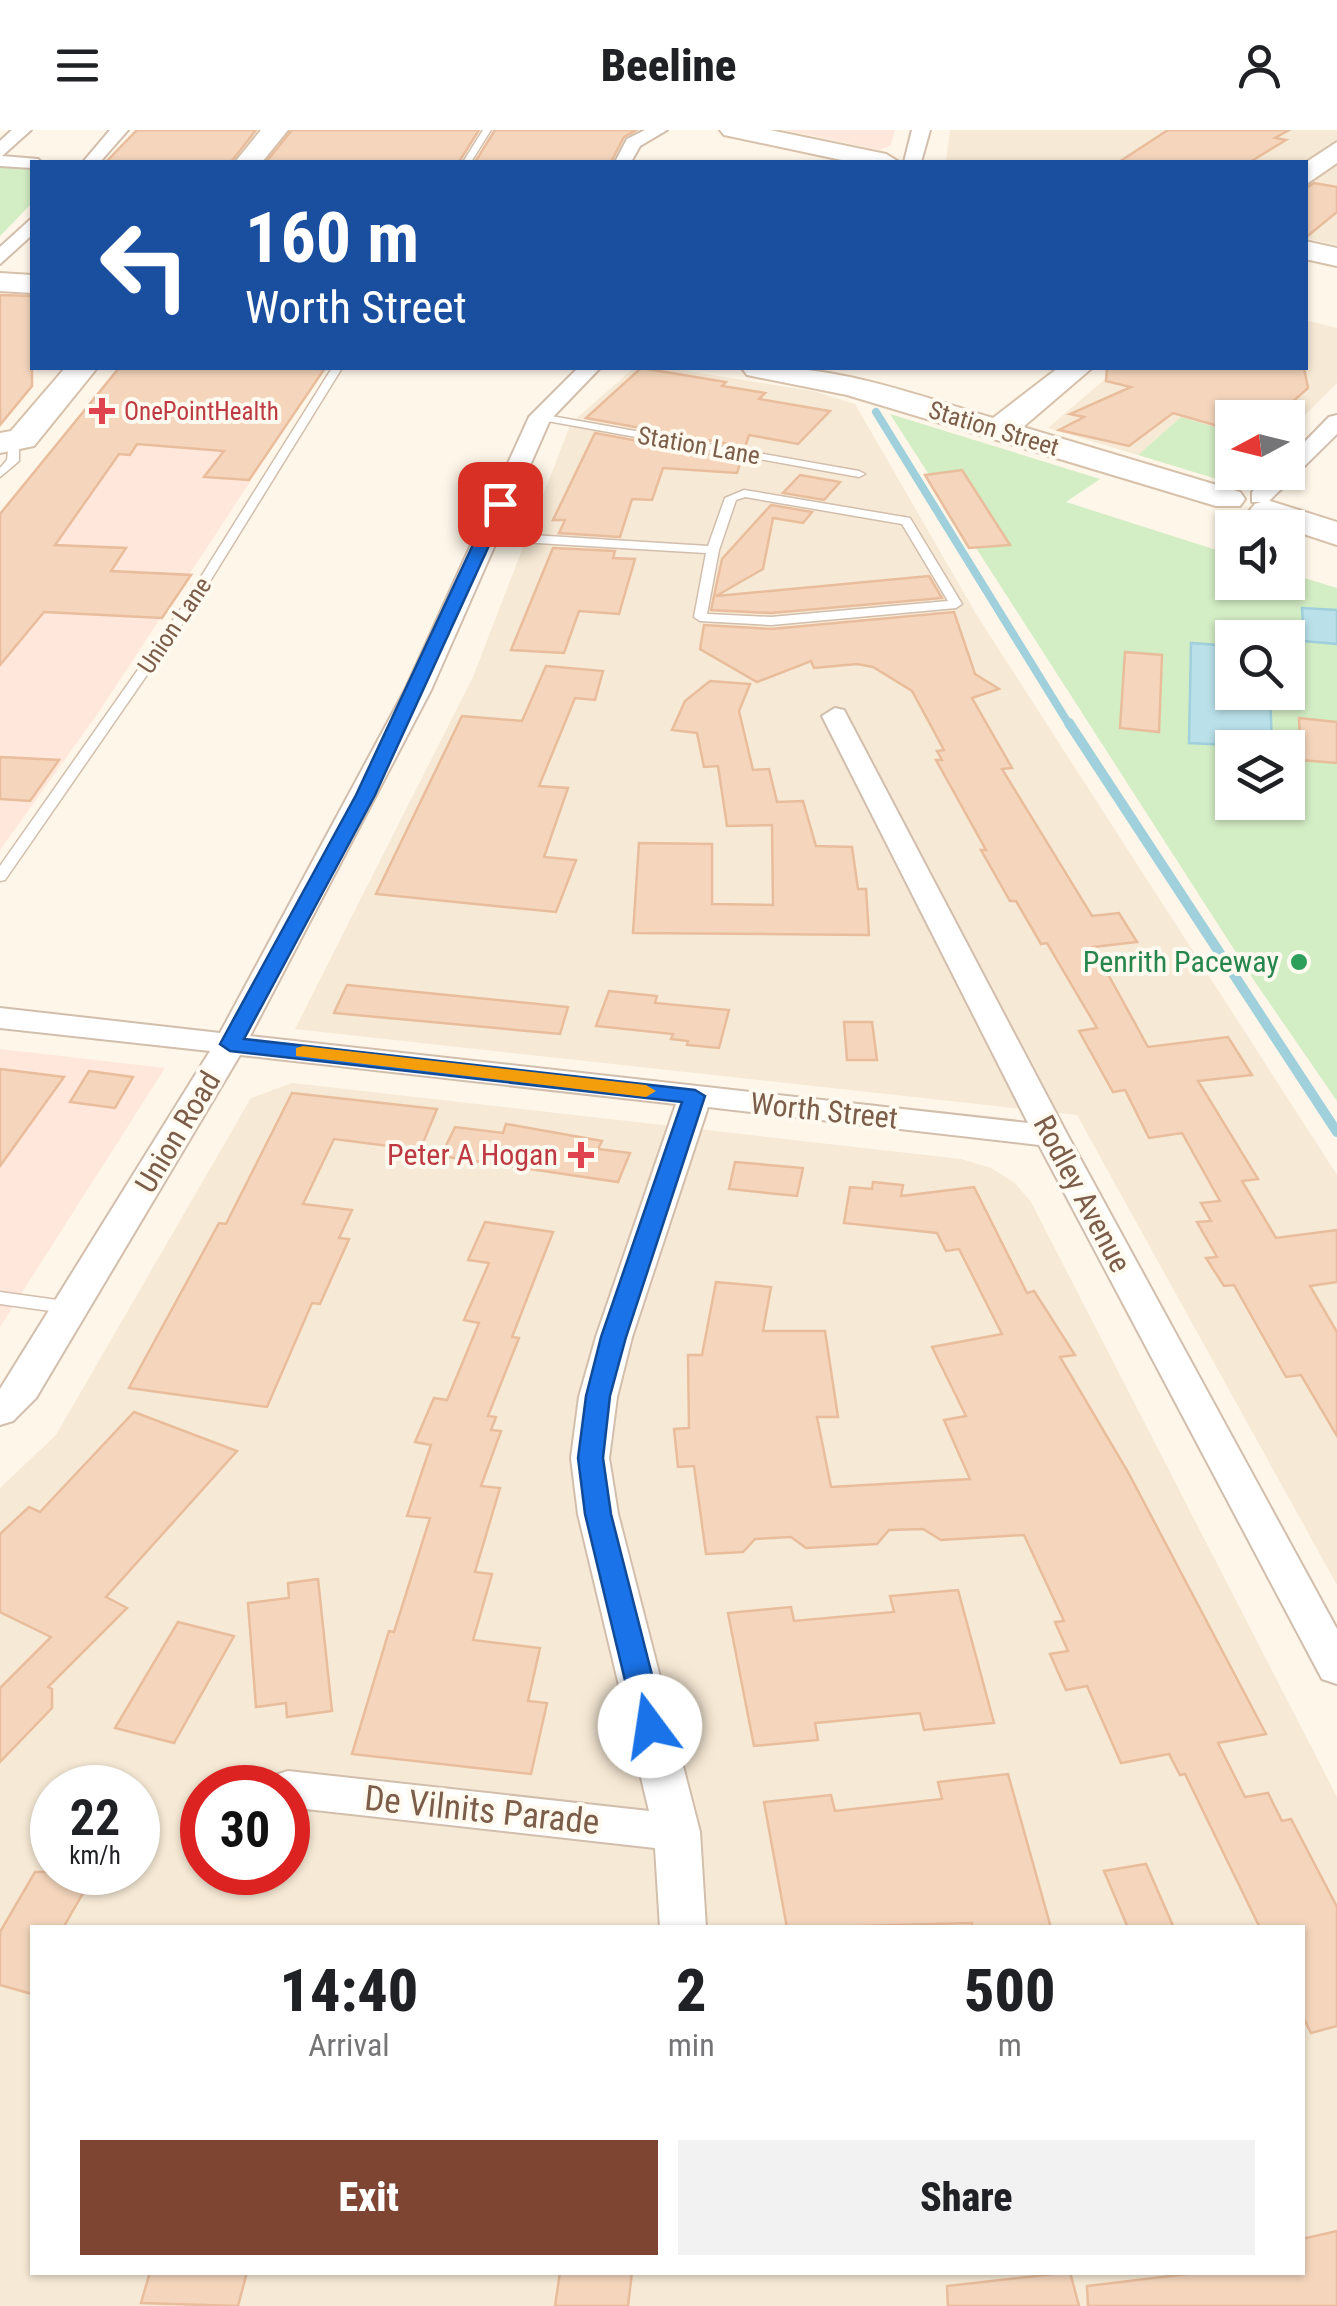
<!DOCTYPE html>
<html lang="en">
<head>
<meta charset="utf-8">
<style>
	:root { --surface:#fff; --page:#f2f2f2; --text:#202124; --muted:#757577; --accent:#7e4533 }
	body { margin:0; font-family:"Roboto Condensed",sans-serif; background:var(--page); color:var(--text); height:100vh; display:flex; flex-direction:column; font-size:38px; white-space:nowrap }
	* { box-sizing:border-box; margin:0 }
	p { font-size:32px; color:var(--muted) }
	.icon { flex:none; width:55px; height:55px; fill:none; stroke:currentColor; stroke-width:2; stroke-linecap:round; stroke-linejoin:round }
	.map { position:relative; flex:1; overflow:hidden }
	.side { position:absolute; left:30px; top:1795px; width:1275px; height:350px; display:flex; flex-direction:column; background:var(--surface); border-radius:0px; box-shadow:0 2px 8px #0004 }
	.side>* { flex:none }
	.guide { position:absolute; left:30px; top:30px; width:1278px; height:210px; border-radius:0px; box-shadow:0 2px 8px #0004; background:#1a4fa0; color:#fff; overflow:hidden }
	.needle { width:65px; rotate:263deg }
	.tools { position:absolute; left:1215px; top:270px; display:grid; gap:20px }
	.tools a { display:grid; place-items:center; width:90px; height:90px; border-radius:0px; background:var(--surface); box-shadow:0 2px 8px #0004; font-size:50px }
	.speed { position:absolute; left:30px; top:1635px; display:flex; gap:20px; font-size:50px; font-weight:700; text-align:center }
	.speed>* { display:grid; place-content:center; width:130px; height:130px; border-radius:50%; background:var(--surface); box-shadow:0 2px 8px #0004; line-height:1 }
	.speed small { font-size:25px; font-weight:400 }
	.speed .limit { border:15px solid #d22; background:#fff; color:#111 }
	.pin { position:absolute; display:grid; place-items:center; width:85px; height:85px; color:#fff; margin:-42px; border-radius:20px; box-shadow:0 5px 15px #0006 }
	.me { position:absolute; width:110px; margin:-55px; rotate:346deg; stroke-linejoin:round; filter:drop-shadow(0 0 8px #0008) }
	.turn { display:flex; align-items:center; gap:35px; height:210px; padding:0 50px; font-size:45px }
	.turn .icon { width:130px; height:130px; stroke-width:2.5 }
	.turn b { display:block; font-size:70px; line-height:85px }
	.eta { display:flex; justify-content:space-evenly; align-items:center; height:170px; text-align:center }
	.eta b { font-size:60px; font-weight:800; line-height:70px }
	.primary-button { display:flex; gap:20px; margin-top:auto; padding:20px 50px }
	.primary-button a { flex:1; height:115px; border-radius:0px; background:var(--accent); color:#fff; font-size:40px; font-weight:800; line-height:115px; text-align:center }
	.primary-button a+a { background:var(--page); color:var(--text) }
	header { display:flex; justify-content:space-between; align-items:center; height:130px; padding:0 50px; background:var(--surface); font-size:45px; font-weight:800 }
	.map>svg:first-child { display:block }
	.residential { fill:#f6e9d5; fill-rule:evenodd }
	.commercial { fill:#ffe7db }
	.green { fill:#d3edc4; fill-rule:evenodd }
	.water { fill:#bae1ea; stroke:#9fd0dc; stroke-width:2.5 }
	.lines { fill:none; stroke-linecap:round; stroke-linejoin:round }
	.stream-far1 { stroke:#9fd0dc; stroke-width:8 }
	.stream { stroke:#9fd0dc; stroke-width:10 }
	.building { fill:#f5d6bd; stroke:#e9bd9c; stroke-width:2.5 }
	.lane-casing { stroke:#d2beac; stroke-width:3 }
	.street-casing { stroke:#d2beac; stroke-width:4 }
	.secondary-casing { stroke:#d7c1ab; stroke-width:4 }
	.lane { fill:#fff; fill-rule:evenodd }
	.street { fill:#fff; fill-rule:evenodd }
	.secondary { fill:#fff; fill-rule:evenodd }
	.route { fill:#1a73e8; stroke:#114b97; stroke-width:2.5 }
	.slow { fill:#f59e0b }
	.health-dot { fill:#e0444e; stroke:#fffaf0; stroke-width:4 }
	.leisure-dot { fill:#2e9e5b; stroke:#fffaf0; stroke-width:4 }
	.labels { text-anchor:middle; stroke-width:8; stroke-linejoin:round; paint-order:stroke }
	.far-health-label { font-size:25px; fill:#be3a42; stroke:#fffaf0; text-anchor:start }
	.far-street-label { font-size:25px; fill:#7b5d49; stroke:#fffaf0 }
	.leisure-label { font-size:30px; fill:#27864d; stroke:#fffaf0; text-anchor:end }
	.street-label { font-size:30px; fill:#7b5d49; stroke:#fffaf0 }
	.health-label { font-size:30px; fill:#be3a42; stroke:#fffaf0; text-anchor:end }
	.near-street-label { font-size:35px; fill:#7b5d49; stroke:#fffaf0 }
</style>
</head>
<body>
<header><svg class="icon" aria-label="menu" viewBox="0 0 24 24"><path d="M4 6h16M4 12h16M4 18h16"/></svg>Beeline<svg class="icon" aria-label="person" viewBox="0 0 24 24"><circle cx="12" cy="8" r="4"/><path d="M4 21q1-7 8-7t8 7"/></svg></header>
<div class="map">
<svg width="1337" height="2176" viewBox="0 0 1337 2176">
	<rect width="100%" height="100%" fill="#fef6e8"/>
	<g class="residential">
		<polygon points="950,0 1337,0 1337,115 1305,108 1305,32 946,32"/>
		<polygon points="1305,190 1337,198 1337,253 1288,302 1288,288 1232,288 1232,302 1181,287 1138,325 1048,298 1118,238 1305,238"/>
		<polygon points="634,238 667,238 813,261 855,274 976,484 1337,1045 1337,1455 1077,985 295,899 473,547 571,293"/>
		<path d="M292 953 961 1029 991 1038 1015 1053 1031 1072 1337 1667V2176H0V1358L56 1305 251 968ZM52 1658H138V1742H52ZM202 1658H288V1742H202ZM32 1798H1302V2142H32Z"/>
	</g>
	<g class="commercial">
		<polygon points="784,0 895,0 891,15 880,20"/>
		<polygon points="117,238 325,238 98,583 0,720 0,384"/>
		<polygon points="0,919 165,938 0,1197"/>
	</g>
	<g class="green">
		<polygon points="0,37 32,37 32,73 0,106"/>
		<path d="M890 284 1100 349 1066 372 1232 425V452H1288V443L1337 458V971L1255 852ZM1232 508H1288V562H1232ZM1232 618H1288V672H1232Z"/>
		<polygon points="1181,287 1232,302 1232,342 1241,343 1230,353 1138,325"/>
	</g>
	<g class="water">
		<polygon points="1302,478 1337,480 1337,514 1304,511"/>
		<polygon points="1191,513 1232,516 1232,562 1270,563 1272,617 1189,613"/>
	</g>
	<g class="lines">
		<polyline class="stream-far1" points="876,282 1070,596"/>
		<polyline class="stream" points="1069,593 1337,1002"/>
	</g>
	<g class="building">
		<polygon points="137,0 256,0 231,32 106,32"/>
		<polygon points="292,0 479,0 459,32 266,32"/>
		<polygon points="495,0 630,0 635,1 624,7 611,32 475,32"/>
		<polygon points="1168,0 1289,0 1275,8 1286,10 1250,32 1119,32"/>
		<polygon points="1314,53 1337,57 1337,82 1305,108 1305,59"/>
		<polygon points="0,165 32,166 32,256 0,295"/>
		<polygon points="119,238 325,238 249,350 204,347 224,321 137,314 130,325 119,324 55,415 126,418 111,441 191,445 162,488 44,482 0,535 0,384"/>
		<polygon points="641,238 726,252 722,256 765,263 759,269 830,281 798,314 749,305 745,317 586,288"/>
		<polygon points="1107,238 1304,238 1308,258 1274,288 1232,288 1232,300 1173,283 1129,316 1059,300 1084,287 1070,284 1131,257 1106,251"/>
		<polygon points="595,303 741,330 737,343 663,338 652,370 632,369 620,407 559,403 565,390 553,390"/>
		<polygon points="962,340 1010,415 969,418 925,345"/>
		<polygon points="800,345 840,352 824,370 783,363"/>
		<polygon points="771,375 812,382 803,393 773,388 763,439 716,466 929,446 942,468 771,483 711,480 722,429"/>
		<polygon points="553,418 615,421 613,428 635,429 619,484 579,481 564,523 511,520"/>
		<polygon points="954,482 975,544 999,559 972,568 1012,638 1002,639 1092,786 1119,783 1137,812 1093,817 1148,917 1228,907 1252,945 1198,951 1258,1049 1242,1051 1276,1108 1337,1100 1337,1152 1310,1156 1337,1202 1337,1306 1301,1245 1286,1247 1234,1155 1224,1156 1206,1128 1217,1127 1197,1092 1211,1091 1201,1073 1220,1071 1182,1003 1149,1008 1125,960 1113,962 1079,901 1097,898 1047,813 1041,814 1016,771 1010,771 981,720 986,720 936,630 942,630 937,621 944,620 912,561 873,537 857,534 814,538 811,531 757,552 700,519 704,495 771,499"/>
		<polygon points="1125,522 1162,525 1159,602 1120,598"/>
		<polygon points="546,536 603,541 595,570 575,568 539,656 568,658 544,727 576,730 556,782 376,764 462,586 522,591"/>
		<polygon points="710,551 750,554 739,581 753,640 769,639 777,672 803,671 816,716 852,717 858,759 866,759 869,805 633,803 639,713 712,714 712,774 773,775 772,695 727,696 718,636 704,637 697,603 672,600 685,571"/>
		<polygon points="1299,588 1337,592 1337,633 1301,630"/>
		<polygon points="0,627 59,630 30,671 0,669"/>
		<polygon points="347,855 568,877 560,904 334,883"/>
		<polygon points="609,861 657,866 655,873 729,880 719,918 687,915 688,911 671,909 673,904 596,896"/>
		<polygon points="844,892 872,892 877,930 847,930"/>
		<polygon points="0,939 64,947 0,1036"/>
		<polygon points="89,941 133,947 115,978 70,972"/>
		<polygon points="292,963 437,979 420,1020 334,1009 303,1074 352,1080 339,1108 349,1109 320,1174 312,1173 267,1277 129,1258 219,1093 226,1094"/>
		<polygon points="506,994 602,1011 598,1019 630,1023 618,1052 441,1026 455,997 503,1003"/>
		<polygon points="735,1032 803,1038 797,1066 729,1059"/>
		<polygon points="873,1052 903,1055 901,1066 974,1057 1027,1163 1034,1161 1075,1225 1060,1227 1128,1342 1266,1604 1218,1613 1245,1667 1268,1663 1282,1691 1291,1689 1337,1777 1337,1896 1311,1903 1302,1885 1302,1798 1260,1798 1185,1644 1180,1645 1169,1624 1121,1633 1087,1556 1066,1560 1050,1524 1068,1521 1055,1492 1064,1491 1024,1405 941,1410 923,1399 889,1400 877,1414 806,1418 791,1407 755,1409 743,1422 706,1424 694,1336 678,1337 674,1299 689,1298 688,1225 702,1225 716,1152 771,1157 763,1201 825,1201 838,1287 817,1287 831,1357 970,1349 944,1290 966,1286 932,1217 1002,1204 959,1119 946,1121 937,1103 844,1093 850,1057 872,1059"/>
		<polygon points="485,1092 553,1102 512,1207 519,1208 488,1286 496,1287 491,1300 501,1301 481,1356 500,1358 475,1442 492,1444 473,1510 540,1518 528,1571 547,1573 531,1644 352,1624 389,1501 394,1502 430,1388 407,1386 431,1315 415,1312 434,1268 447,1270 479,1193 464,1190 489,1133 468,1130"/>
		<polygon points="134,1282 237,1321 106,1467 127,1478 48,1557 52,1559 52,1578 0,1632 0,1558 51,1507 0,1482 0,1404 29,1377 40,1382"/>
		<polygon points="318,1449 332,1581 287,1587 286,1573 256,1577 248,1473 289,1468 288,1453"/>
		<polygon points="958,1460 994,1593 924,1600 920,1583 815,1593 818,1610 754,1616 728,1483 791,1477 794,1491 894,1482 890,1466"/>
		<polygon points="178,1492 234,1506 174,1613 115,1598"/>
		<polygon points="1008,1644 1051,1798 973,1798 972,1793 787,1798 764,1672 831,1665 835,1681 942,1669 938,1652"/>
		<polygon points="1146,1734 1174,1798 1128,1798 1104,1741"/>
		<polygon points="35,1742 95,1742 63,1798 32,1798 32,1864 0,1855 0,1802"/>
		<polygon points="1337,2101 1337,2176 1088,2176 1087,2156 1203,2142 1302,2142 1302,2109"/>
		<polygon points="150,2142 247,2142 238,2176 141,2173"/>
		<polygon points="560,2142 632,2142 628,2176 555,2176"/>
		<polygon points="1070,2142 1079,2176 948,2176 947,2156"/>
	</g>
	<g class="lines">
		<defs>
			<g id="lane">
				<polygon points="483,0 491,0 471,32 463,32"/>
				<polygon points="332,238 342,238 194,477 5,750 0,751 0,736 182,477"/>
				<polygon points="540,284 859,341 865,344 859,347 536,289 535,287"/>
				<polygon points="9,311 19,313 19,331 0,347 0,338 7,330"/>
				<path d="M744 360 910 388 962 474 956 478 771 495 700 491 694 487 706 423 486 410 480 406 486 402 708 416 725 368ZM745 367 902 394 948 471 771 487 707 484 719 420 736 370Z"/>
				<polygon points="0,1162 72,1172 81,1178 72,1184 0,1174"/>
			</g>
			<g id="street">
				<polygon points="12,0 31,0 2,26 38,29 41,32 32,32 32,38 0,36 0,11"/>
				<polygon points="110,0 128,0 100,32 83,32"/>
				<polygon points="645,0 667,0 640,16 631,32 615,32 627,9"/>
				<polygon points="912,0 930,0 921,32 904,32"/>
				<polygon points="32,88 32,105 0,134 0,117"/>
				<polygon points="578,238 600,238 550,290 431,560 250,906 1028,993 822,586 835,578 844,580 1068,1006 1337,1499 1337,1554 1322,1549 1039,1015 708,977 632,1207 617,1267 609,1328 618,1384 700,1702 706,1798 660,1798 655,1718 288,1677 288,1658 267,1658 272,1646 288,1641 649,1681 578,1384 571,1328 579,1267 596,1207 676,974 240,925 36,1268 13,1291 0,1295 0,1259 210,921 0,898 0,878 220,903 405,560 529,287"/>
				<polygon points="1337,285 1337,304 1268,372 1252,372 1252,362 1272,342 1288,342 1288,329 1329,287"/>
			</g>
			<g id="secondary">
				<polygon points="261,0 288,0 262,32 235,32"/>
				<polygon points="720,0 770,0 886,24 899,32 851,32 724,5"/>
				<polygon points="1337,12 1337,33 1305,55 1305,33"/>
				<polygon points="1305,111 1337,118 1337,136 1305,129"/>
				<polygon points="0,143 32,145 32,163 0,161"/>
				<polygon points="65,238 97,238 34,316 0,323 0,303 11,301"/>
				<path d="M742 238C829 232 910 263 993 288L1058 238H1092L1023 297 1240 362 1245 369 1240 376H1216L847 265 747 245Z"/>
				<polygon points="1267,370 1337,392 1337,415 1255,388 1249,381 1255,374"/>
			</g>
		</defs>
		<use href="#lane" class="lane-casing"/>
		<use href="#street" class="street-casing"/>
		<use href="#secondary" class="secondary-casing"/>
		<use href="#lane" class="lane"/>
		<use href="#street" class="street"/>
		<use href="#secondary" class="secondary"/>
	</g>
	<polygon class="route" points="500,370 508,374 375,665 244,909 695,960 705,966 626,1207 610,1266 603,1328 611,1384 665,1596 660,1604 641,1604 636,1596 585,1384 578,1328 586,1266 601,1207 682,972 230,921 220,914 356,665 492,374"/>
	<polygon class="slow" points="303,916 646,955 656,961 646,967 296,926 296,918"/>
	<g class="health-dot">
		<path d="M97 266h10v10h10v10h-10v10h-10v-10h-10v-10h10z"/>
		<path d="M576 1010h10v10h10v10h-10v10h-10v-10h-10v-10h10z"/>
	</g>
	<circle class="leisure-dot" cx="1299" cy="832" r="10"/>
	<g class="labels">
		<g class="far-health-label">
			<text x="124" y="290">OnePointHealth</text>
		</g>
		<g class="far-street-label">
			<text transform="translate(994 298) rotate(17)" y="9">Station Street</text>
			<text transform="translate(699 315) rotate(10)" y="9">Station Lane</text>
			<text transform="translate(174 495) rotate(-56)" y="9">Union Lane</text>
		</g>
		<g class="leisure-label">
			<text x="1279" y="842">Penrith Paceway</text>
		</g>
		<g class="street-label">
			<text transform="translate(824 981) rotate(6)" y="10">Worth Street</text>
			<text transform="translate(178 1002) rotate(-59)" y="10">Union Road</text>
			<text transform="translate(1082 1064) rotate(62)" y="10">Rodley Avenue</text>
		</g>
		<g class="health-label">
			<text x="558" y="1035">Peter A Hogan</text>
		</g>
		<g class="near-street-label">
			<text transform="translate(482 1680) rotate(6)" y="12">De Vilnits Parade</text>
		</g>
	</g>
</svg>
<div class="tools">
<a><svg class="needle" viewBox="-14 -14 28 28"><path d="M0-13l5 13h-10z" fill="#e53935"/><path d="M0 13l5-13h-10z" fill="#757577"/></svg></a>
<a><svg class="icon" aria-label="sound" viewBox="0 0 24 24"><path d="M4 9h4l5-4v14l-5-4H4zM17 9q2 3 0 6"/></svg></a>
<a><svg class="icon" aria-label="search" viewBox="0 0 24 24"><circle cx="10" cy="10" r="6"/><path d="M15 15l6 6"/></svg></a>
<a><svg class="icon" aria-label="layers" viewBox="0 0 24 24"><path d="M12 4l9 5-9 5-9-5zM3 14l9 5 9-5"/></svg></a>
</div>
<div class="speed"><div>22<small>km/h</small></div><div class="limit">30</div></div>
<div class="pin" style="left:500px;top:374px;background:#d93025"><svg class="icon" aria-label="arrive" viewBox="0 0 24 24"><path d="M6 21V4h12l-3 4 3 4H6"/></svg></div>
<svg class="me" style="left:650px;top:1596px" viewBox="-20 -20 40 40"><circle r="19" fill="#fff"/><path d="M0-13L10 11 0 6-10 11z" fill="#1a73e8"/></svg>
<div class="guide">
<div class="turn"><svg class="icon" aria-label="left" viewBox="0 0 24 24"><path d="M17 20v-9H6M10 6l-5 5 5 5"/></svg><div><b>160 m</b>Worth Street</div></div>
</div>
<section class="side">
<div class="eta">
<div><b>14:40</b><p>Arrival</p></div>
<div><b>2</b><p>min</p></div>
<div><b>500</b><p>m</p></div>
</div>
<div class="primary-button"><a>Exit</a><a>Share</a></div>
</section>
</div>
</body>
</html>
